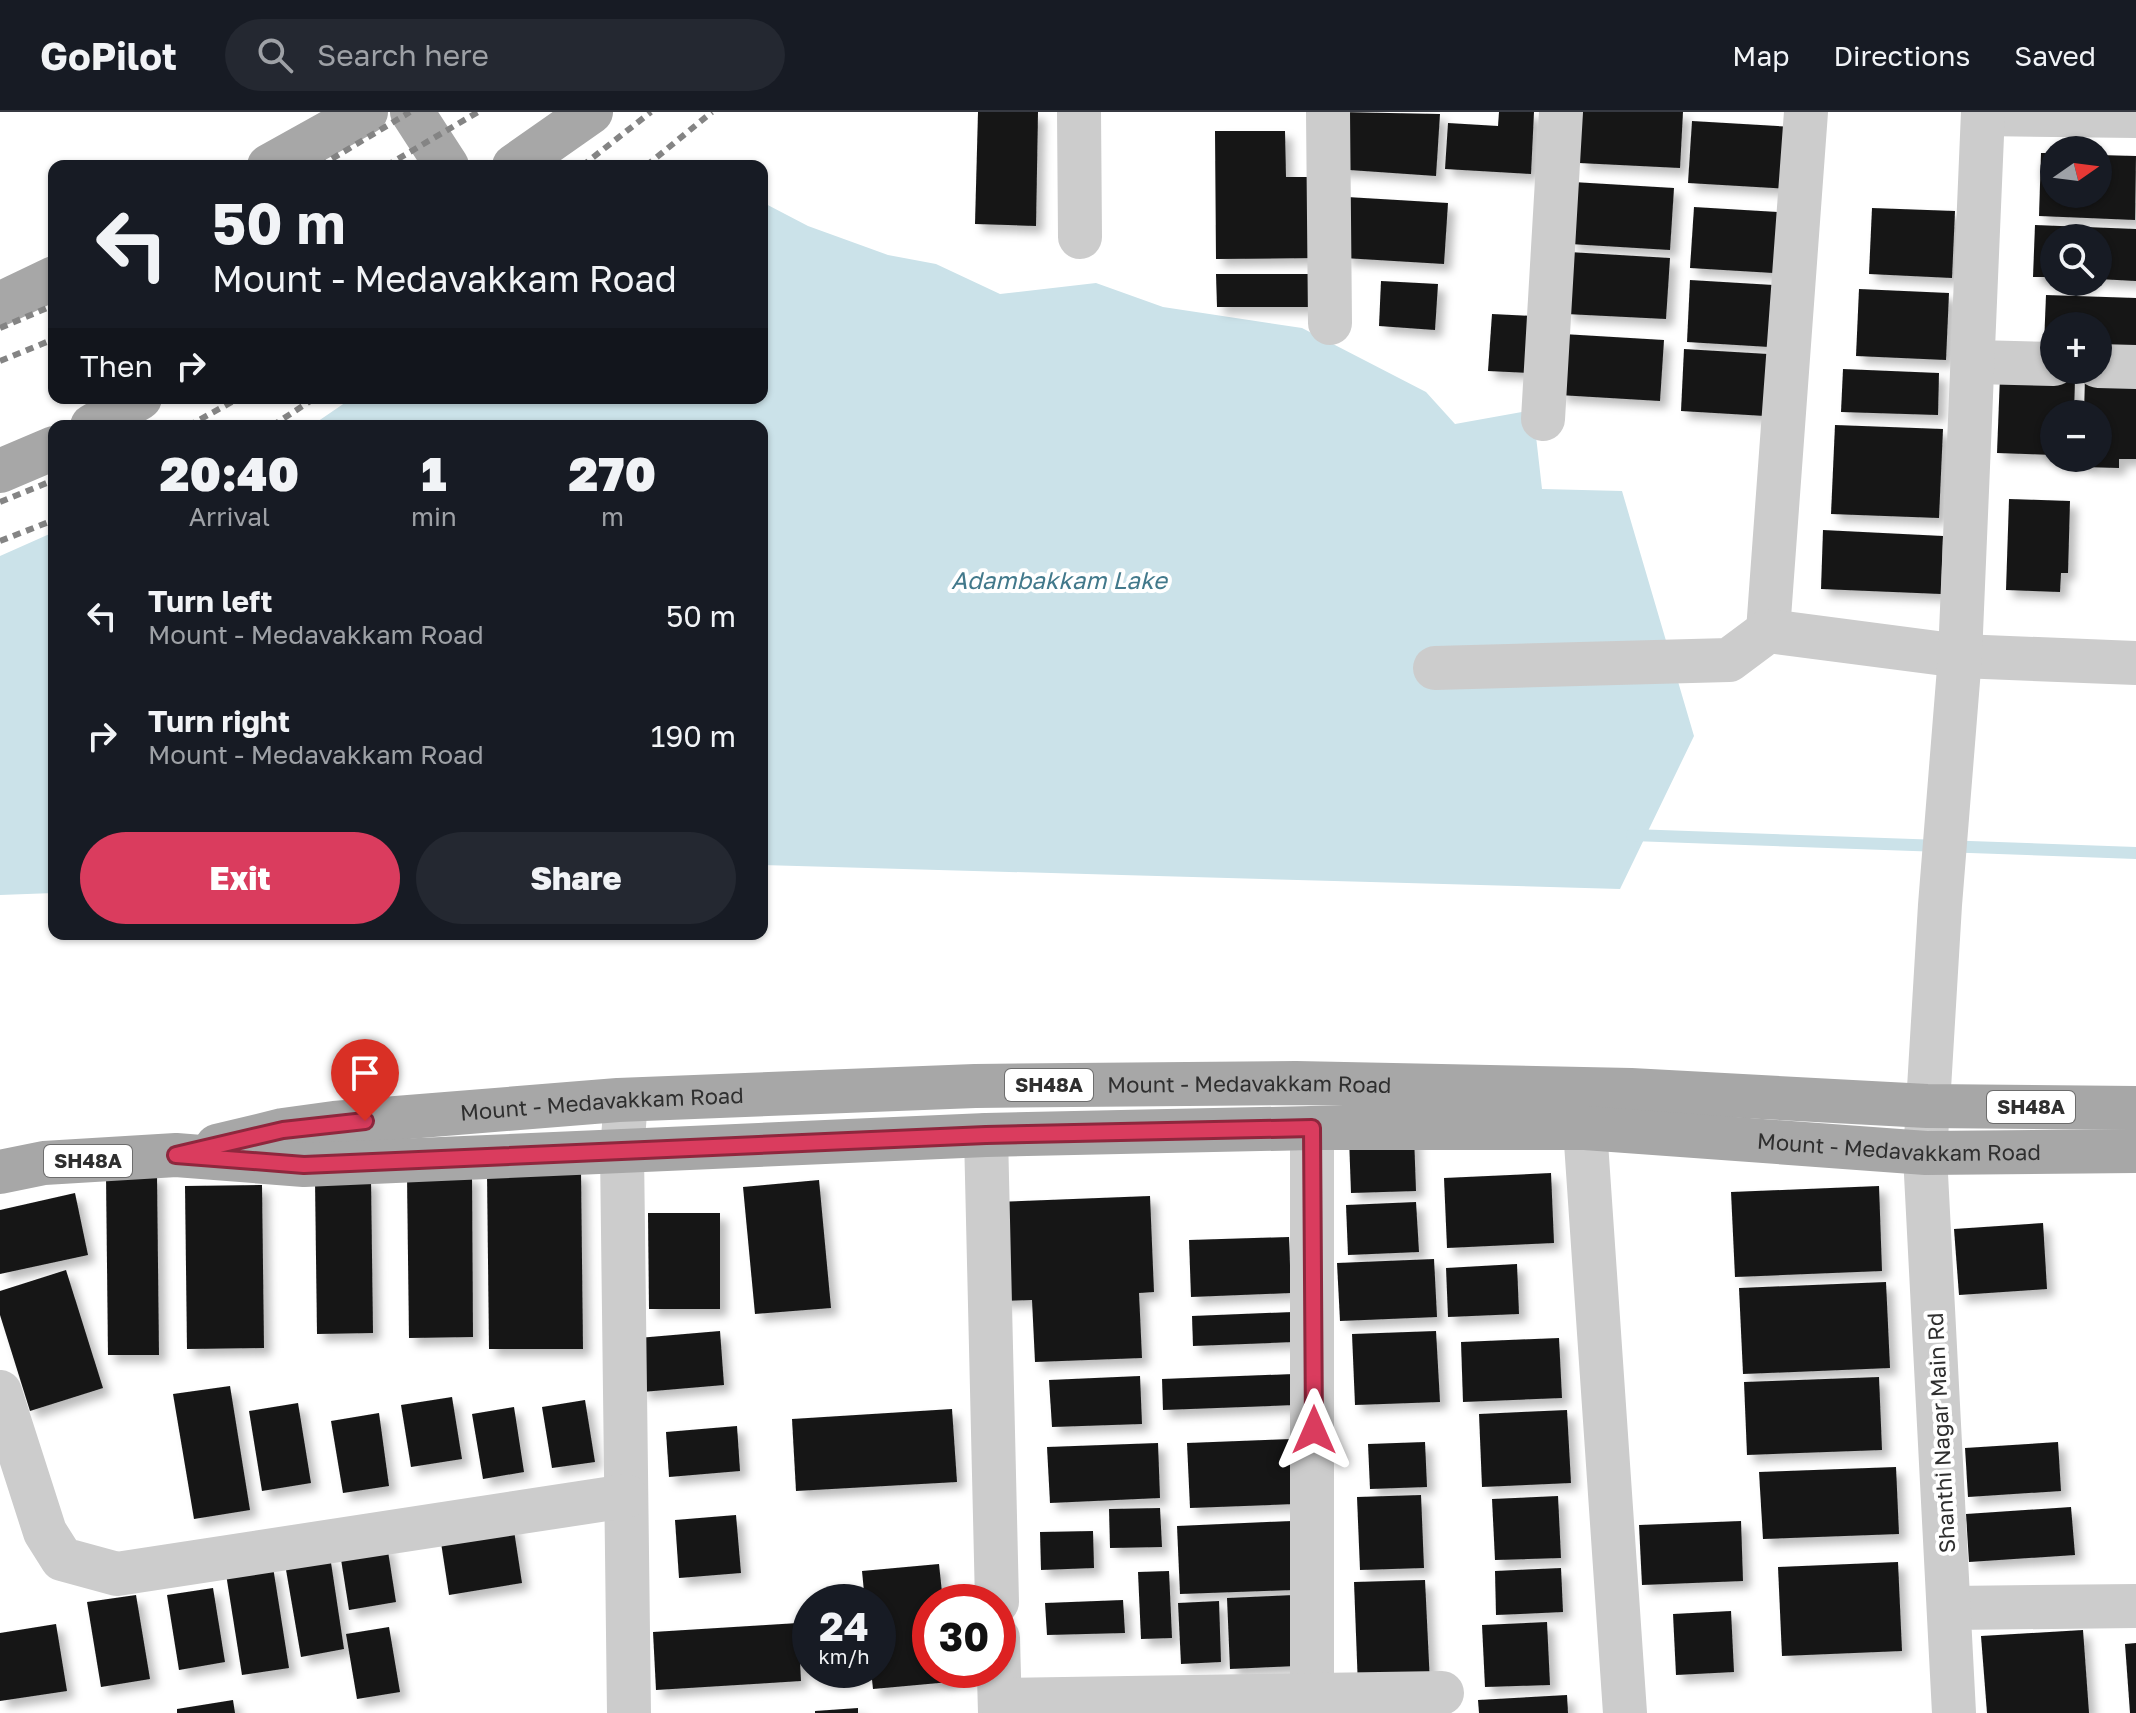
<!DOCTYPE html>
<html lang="en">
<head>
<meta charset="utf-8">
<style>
	:root { --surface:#171b24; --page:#242831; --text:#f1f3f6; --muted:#9ea1a6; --line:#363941; --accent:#da3c5e }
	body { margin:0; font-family:"Golos Text",sans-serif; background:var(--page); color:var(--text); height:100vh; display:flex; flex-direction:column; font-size:30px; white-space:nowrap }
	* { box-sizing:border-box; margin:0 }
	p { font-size:26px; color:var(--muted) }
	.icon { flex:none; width:44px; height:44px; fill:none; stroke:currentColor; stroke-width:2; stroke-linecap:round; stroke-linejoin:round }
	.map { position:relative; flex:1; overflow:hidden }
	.drawer { position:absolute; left:48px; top:308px; width:720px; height:520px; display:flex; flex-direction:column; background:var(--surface); border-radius:16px; box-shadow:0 2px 6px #0004 }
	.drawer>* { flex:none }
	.banner { position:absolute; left:48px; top:48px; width:720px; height:244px; border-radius:16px; box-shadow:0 2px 6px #0004; background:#171b24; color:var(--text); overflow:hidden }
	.needle { width:52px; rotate:76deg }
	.controls { position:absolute; left:2040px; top:24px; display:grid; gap:16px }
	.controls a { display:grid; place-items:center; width:72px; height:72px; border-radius:50%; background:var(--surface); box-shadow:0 2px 6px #0004; font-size:40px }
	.speed { position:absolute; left:792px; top:1472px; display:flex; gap:16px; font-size:40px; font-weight:700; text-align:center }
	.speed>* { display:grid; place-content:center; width:104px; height:104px; border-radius:50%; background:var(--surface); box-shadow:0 2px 6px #0004; line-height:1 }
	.speed small { font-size:20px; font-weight:400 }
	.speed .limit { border:12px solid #d22; background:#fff; color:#111 }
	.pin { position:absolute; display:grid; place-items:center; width:68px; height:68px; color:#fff; margin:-82px -34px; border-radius:50% 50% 50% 0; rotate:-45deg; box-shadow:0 0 8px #0007 }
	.pin .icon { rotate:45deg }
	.me { position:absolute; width:88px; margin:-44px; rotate:0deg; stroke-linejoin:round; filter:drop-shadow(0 0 6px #0008) }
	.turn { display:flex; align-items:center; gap:28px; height:168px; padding:0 32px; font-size:36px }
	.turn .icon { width:104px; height:104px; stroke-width:2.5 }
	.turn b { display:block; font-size:56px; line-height:68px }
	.then { display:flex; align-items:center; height:76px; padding:0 32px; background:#0003; gap:16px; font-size:30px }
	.eta { display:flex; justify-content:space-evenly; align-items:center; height:136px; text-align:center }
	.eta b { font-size:48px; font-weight:800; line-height:56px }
	.primary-button { display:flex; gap:16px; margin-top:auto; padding:16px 32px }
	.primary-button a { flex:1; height:92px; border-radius:48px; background:var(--accent); color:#fff; font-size:32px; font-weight:800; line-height:92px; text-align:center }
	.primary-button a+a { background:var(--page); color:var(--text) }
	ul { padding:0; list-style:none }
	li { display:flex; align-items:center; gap:24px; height:120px; padding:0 32px }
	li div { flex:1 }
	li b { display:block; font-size:30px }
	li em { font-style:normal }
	header { display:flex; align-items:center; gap:48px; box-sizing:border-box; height:112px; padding:0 40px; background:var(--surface); border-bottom:2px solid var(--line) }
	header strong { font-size:38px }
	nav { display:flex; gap:44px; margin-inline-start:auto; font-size:28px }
	.search { width:560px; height:72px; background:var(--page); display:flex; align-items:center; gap:20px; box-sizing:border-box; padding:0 28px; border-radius:44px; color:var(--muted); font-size:30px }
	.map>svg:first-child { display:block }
	.water { fill:#cbe2e9 }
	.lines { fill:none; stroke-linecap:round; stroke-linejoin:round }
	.stream { stroke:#cbe2e9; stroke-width:12 }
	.building { fill:#161616; filter:url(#shadow) }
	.minor { stroke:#ccc; stroke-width:44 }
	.major { stroke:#a7a7a7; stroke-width:44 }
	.rail { stroke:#848484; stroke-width:6; stroke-dasharray:8 6; stroke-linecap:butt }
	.route-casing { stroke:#8e273d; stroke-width:20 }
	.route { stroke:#da3c5e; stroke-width:14 }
	.labels { text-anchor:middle; stroke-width:8; stroke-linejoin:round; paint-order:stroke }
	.shield { fill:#fff; stroke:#6d6d6d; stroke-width:2 }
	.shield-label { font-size:20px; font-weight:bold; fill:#2f2f2f }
	.street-label { font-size:22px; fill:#2f2f2f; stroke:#fff }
	.water-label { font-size:24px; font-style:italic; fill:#42798b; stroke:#fff }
</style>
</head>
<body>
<header>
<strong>GoPilot</strong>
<div class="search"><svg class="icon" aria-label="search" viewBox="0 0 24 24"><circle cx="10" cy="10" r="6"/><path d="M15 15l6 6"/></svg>Search here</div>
<nav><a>Map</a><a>Directions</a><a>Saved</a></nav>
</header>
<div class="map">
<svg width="2136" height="1601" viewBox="0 0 2136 1601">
	<defs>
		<filter id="shadow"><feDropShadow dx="7" dy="7" stdDeviation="4" flood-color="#0004"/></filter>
	</defs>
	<rect width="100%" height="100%" fill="#fff"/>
	<g class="water">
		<polygon points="762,90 808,114 888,143 936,152 1000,182 1096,171 1163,195 1302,216 1426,280 1455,312 1533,298 1542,377 1622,379 1694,624 1620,777 762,753 762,314 311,314 352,286 762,286"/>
		<polygon points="54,420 54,781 0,783 0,444"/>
	</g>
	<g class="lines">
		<polyline class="stream" points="1632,723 2136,741"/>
	</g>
	<g class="building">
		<polygon points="978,0 1038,0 1036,114 975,112"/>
		<polygon points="1339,0 1440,2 1436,64 1335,57"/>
		<polygon points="1499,0 1534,0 1531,62 1445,57 1448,11 1498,14"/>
		<polygon points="1582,0 1683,0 1680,56 1579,51"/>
		<polygon points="1692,9 1793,15 1789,77 1688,71"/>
		<polygon points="1215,19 1285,19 1286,65 1317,65 1318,146 1216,147"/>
		<polygon points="2041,41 2054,41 2054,82 2098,82 2098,43 2136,44 2135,108 2039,104"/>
		<polygon points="1573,70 1674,76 1670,138 1570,132"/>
		<polygon points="1347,85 1448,91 1444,152 1344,146"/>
		<polygon points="1694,95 1794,101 1791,162 1690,156"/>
		<polygon points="1872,96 1955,99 1952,166 1869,162"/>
		<polygon points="2035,113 2136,117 2136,169 2098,167 2098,126 2054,126 2054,165 2033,165"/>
		<polygon points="1569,140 1670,146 1666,207 1566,202"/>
		<polygon points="1216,162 1311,162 1311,195 1217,195"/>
		<polygon points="1690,168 1791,174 1787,236 1687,230"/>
		<polygon points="1381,169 1438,172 1435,218 1379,214"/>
		<polygon points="1859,177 1949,181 1946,248 1856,244"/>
		<polygon points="2046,183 2136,186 2136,236 2098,234 2098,214 2054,214 2054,233 2044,232"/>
		<polygon points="1492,202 1534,204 1530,261 1488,259"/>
		<polygon points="1563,222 1664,228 1660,289 1559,283"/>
		<polygon points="1684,237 1785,243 1782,305 1681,299"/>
		<polygon points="1843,257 1939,261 1938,303 1841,300"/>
		<polygon points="2000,264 2075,267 2074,302 2054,302 2054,343 1997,341"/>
		<polygon points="2085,264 2136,266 2136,347 2119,347 2119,356 2082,355 2083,346 2098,346 2098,302 2084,302"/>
		<polygon points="1835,313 1943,317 1939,406 1831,402"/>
		<polygon points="2009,387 2070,389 2068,461 2061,461 2060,480 2006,478"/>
		<polygon points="1823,418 1943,424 1941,482 1821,477"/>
		<polygon points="1414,1024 1416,1079 1351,1081 1349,1026"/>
		<polygon points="581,1060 583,1237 489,1237 487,1061"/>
		<polygon points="1551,1061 1554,1131 1447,1136 1444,1066"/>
		<polygon points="106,1063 157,1063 159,1243 108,1243"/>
		<polygon points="407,1063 472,1063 473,1225 409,1226"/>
		<polygon points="371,1067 373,1221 317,1222 315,1068"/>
		<polygon points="819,1068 831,1196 755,1202 743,1075"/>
		<polygon points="262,1073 264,1236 187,1237 185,1074"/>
		<polygon points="1879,1074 1882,1159 1735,1165 1731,1080"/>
		<polygon points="75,1081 88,1143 0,1162 0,1098"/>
		<polygon points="1150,1084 1154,1180 1139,1181 1142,1246 1035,1250 1032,1188 999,1189 995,1090"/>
		<polygon points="1416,1090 1419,1140 1348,1143 1346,1093"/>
		<polygon points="648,1101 720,1101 720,1197 649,1197"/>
		<polygon points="2043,1111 2047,1177 1959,1183 1954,1117"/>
		<polygon points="1289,1125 1291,1181 1191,1185 1189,1128"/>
		<polygon points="1434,1147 1437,1205 1340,1209 1337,1151"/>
		<polygon points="1517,1152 1519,1202 1448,1205 1446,1156"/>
		<polygon points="66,1158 103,1276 30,1299 0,1203 0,1179"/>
		<polygon points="1886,1170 1890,1256 1743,1262 1739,1176"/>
		<polygon points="1293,1200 1294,1230 1193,1234 1192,1204"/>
		<polygon points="720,1219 724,1273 642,1280 638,1226"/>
		<polygon points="1436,1219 1440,1290 1355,1293 1352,1222"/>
		<polygon points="1559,1226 1562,1286 1463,1290 1461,1230"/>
		<polygon points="1294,1262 1295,1293 1163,1298 1162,1267"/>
		<polygon points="1140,1264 1142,1312 1052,1315 1049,1268"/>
		<polygon points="1879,1265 1882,1338 1747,1343 1744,1270"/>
		<polygon points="230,1274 250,1398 194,1407 173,1282"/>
		<polygon points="452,1285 462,1347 411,1355 401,1293"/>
		<polygon points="585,1288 595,1350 552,1356 542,1295"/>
		<polygon points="298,1291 311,1371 262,1379 249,1299"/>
		<polygon points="514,1295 524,1360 483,1367 472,1302"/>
		<polygon points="952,1297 957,1370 796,1379 792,1307"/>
		<polygon points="1567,1298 1571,1371 1482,1375 1479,1302"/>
		<polygon points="379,1301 389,1374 343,1381 331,1309"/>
		<polygon points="737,1314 740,1359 669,1365 666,1320"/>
		<polygon points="1292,1327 1295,1392 1190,1396 1187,1331"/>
		<polygon points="1425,1330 1427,1375 1370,1377 1368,1332"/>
		<polygon points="2058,1330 2061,1379 1968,1385 1965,1336"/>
		<polygon points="1158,1331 1160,1386 1050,1391 1047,1335"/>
		<polygon points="1896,1355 1899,1422 1763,1427 1759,1360"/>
		<polygon points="1421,1383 1424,1456 1360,1458 1357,1385"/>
		<polygon points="1558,1384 1561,1446 1495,1448 1492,1387"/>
		<polygon points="2071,1395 2075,1443 1969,1450 1966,1402"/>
		<polygon points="1160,1396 1162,1435 1110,1436 1109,1397"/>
		<polygon points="736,1403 741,1461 679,1466 675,1408"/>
		<polygon points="1292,1409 1294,1478 1180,1482 1177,1414"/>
		<polygon points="1741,1409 1743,1469 1642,1473 1639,1413"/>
		<polygon points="513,1412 522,1471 449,1483 440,1424"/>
		<polygon points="1093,1419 1094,1456 1041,1458 1040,1420"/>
		<polygon points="387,1433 396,1490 349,1498 340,1441"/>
		<polygon points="330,1444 344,1537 301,1545 285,1452"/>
		<polygon points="1898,1450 1902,1539 1782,1544 1778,1455"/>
		<polygon points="939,1452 943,1490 930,1490 930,1558 949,1558 950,1570 873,1577 871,1558 878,1558 878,1490 865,1490 862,1459"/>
		<polygon points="273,1455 289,1556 242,1563 226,1462"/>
		<polygon points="1561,1456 1563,1500 1496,1503 1495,1459"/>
		<polygon points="1169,1459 1172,1526 1141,1527 1138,1460"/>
		<polygon points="1425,1468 1430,1572 1358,1575 1354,1470"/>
		<polygon points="213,1476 225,1550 179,1558 167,1483"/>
		<polygon points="136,1483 150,1567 101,1575 87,1490"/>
		<polygon points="1294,1483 1297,1554 1230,1557 1227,1486"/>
		<polygon points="1123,1488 1125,1521 1047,1523 1045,1491"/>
		<polygon points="1219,1489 1221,1550 1181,1552 1178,1491"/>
		<polygon points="1731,1499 1734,1560 1676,1563 1673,1502"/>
		<polygon points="1547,1510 1550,1573 1485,1575 1482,1513"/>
		<polygon points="798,1511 801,1569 656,1578 653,1520"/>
		<polygon points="56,1512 67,1579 0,1589 0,1521"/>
		<polygon points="389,1515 400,1580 357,1587 346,1522"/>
		<polygon points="2083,1518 2089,1601 1987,1601 1981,1524"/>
		<polygon points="2136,1531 2136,1601 2130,1601 2125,1532"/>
		<polygon points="1567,1583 1568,1601 1479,1601 1478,1588"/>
		<polygon points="233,1588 235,1601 177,1601 177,1597"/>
		<polygon points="858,1596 858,1601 815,1601 815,1599"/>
	</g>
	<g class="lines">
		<g class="minor">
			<polyline points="1079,0 1080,125"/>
			<polyline points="1328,0 1330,211"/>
			<polyline points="1983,2 2136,4"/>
			<polyline points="1975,250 2054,252"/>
			<polyline points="2098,254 2136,255"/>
			<polyline points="1543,307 1561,0"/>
			<polyline points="1768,519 1806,0"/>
			<polyline points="1435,556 1729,548 1768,519 1960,544 2136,551"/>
			<polyline points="626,988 622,1039 629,1601"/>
			<polyline points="1585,1016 1625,1601"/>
			<polyline points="986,1023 997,1490"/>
			<polyline points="0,1280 45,1420 62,1447 117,1462 626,1384"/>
			<polyline points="1951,1496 2136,1494"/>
			<polyline points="998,1526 1000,1601"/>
			<polyline points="1312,1581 1312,1016"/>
			<polyline points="1000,1588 1442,1581"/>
			<polyline points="1954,1601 1925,1043 1940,793 1960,544 1983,0"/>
		</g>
		<g class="major">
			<polyline points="412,0 447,54"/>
			<polyline points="269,54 366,0"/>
			<polyline points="514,54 591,0"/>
			<polyline points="0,192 54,166"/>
			<polyline points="92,314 140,286"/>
			<polyline points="0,359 54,336"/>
			<path id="s1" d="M217 1034 283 1018 334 1011 618 988 975 974 1296 971 1631 978 1927 994 2136 996"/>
			<path id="s2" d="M0 1060 44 1051 176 1043 304 1053 986 1023 1312 1016H1585L1926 1041 2136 1039"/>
		</g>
		<g class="rail">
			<polyline points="320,54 410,0"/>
			<polyline points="386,54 478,0"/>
			<polyline points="582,54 651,0"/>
			<polyline points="646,54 712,0"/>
			<polyline points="0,216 54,193"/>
			<polyline points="0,249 54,227"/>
			<polyline points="188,314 239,286"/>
			<polyline points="272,314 315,286"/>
			<polyline points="0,390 54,368"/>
			<polyline points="0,429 54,408"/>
		</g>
	</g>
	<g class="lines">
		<defs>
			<polyline id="route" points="365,1009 283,1018 176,1043 304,1053 986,1023 1312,1016 1314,1318"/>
		</defs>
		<use href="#route" class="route-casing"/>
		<use href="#route" class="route"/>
	</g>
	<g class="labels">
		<g class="shield">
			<rect x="1005" y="957" width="88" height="32" rx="6"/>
			<rect x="1987" y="979" width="88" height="32" rx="6"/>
			<rect x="44" y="1033" width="88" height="32" rx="6"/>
		</g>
		<g class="shield-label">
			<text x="1049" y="980">SH48A</text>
			<text x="2031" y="1002">SH48A</text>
			<text x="88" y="1056">SH48A</text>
		</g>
		<g class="street-label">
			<text dy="8" stroke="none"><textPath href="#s1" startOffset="1036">Mount - Medavakkam Road</textPath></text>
			<text dy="8" stroke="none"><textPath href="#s1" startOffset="388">Mount - Medavakkam Road</textPath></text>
			<text dy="8" stroke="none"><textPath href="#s2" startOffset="1902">Mount - Medavakkam Road</textPath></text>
			<text transform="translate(1941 1321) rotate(-93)" y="8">Shanthi Nagar Main Rd</text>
		</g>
		<g class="water-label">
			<text x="1059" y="477">Adambakkam Lake</text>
		</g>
	</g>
</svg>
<div class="controls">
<a><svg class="needle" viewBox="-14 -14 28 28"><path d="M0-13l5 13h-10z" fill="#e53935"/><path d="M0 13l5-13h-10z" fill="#9ea1a6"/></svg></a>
<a><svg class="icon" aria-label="search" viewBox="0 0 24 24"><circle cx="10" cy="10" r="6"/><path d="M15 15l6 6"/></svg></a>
<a>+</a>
<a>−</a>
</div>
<div class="speed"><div>24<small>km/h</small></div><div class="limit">30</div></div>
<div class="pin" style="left:365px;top:1009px;background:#d93025"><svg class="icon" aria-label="arrive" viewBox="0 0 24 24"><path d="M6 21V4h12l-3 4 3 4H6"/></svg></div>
<svg class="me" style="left:1314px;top:1318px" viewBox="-20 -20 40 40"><path d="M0-17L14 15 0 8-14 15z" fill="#da3c5e" stroke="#fff" stroke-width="4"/></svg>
<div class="banner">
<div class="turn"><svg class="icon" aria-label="left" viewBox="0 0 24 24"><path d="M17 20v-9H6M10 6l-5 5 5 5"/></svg><div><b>50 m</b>Mount - Medavakkam Road</div></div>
<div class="then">Then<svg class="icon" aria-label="right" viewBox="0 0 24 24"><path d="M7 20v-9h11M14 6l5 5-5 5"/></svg></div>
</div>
<section class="drawer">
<div class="eta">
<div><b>20:40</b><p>Arrival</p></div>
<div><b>1</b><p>min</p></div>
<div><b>270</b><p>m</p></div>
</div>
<ul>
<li><svg class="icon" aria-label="left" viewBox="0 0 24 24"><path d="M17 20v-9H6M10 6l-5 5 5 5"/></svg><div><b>Turn left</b><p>Mount - Medavakkam Road</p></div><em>50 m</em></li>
<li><svg class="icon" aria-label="right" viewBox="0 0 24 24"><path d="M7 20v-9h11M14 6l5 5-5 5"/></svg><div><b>Turn right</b><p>Mount - Medavakkam Road</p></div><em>190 m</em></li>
</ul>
<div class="primary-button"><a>Exit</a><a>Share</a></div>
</section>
</div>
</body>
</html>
